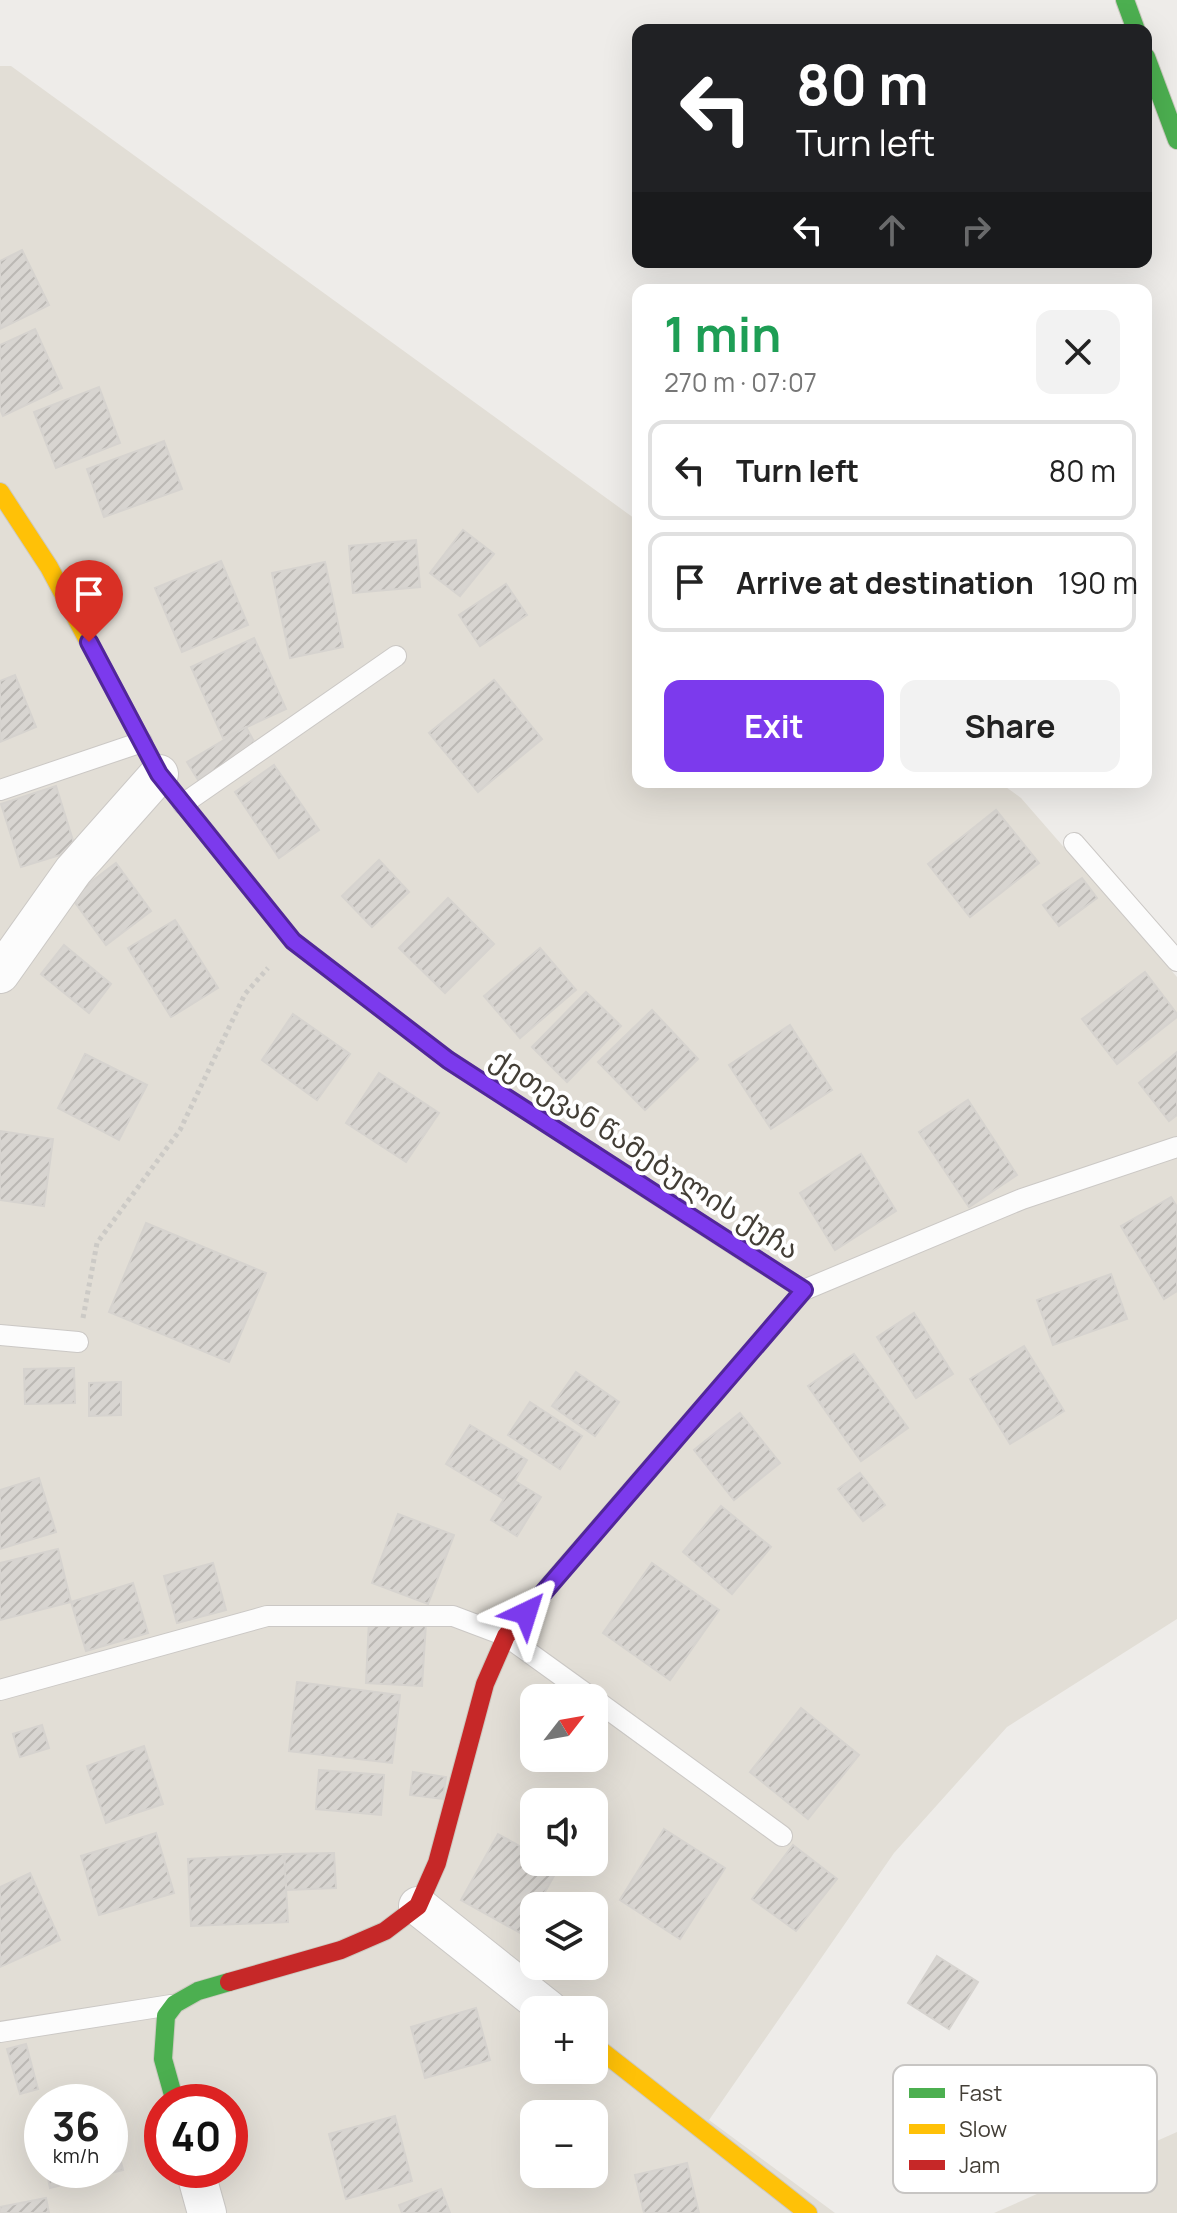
<!DOCTYPE html>
<html lang="en">
<head>
<meta charset="utf-8">
<style>
	:root { --surface:#fff; --page:#f2f2f2; --text:#222; --muted:#767676; --line:#e0e0e0; --accent:#7c3aed }
	body { margin:0; font-family:Manrope,"Noto Sans Georgian",sans-serif; background:var(--page); color:var(--text); height:100vh; display:flex; flex-direction:column; font-size:30px; white-space:nowrap }
	* { box-sizing:border-box; margin:0 }
	p { font-size:26px; color:var(--muted) }
	.icon { flex:none; width:44px; height:44px; fill:none; stroke:currentColor; stroke-width:2; stroke-linecap:round; stroke-linejoin:round }
	.map { position:relative; flex:1; overflow:hidden }
	.details { position:absolute; left:632px; top:284px; width:520px; height:504px; display:flex; flex-direction:column; background:var(--surface); border-radius:16px; box-shadow:0 8px 32px #0002 }
	.details>* { flex:none }
	.banner { position:absolute; left:632px; top:24px; width:520px; height:244px; border-radius:16px; box-shadow:0 8px 32px #0002; background:#202124; color:#fff; overflow:hidden }
	.needle { width:52px; rotate:59deg }
	.tools { position:absolute; left:520px; top:1684px; display:grid; gap:16px }
	.tools a { display:grid; place-items:center; width:88px; height:88px; border-radius:16px; background:var(--surface); box-shadow:0 8px 32px #0002; font-size:40px }
	.speed { position:absolute; left:24px; top:2084px; display:flex; gap:16px; font-size:40px; font-weight:700; text-align:center }
	.speed>* { display:grid; place-content:center; width:104px; height:104px; border-radius:50%; background:var(--surface); box-shadow:0 8px 32px #0002; line-height:1 }
	.speed small { font-size:20px; font-weight:400 }
	.speed .limit { border:12px solid #d22; background:#fff; color:#111 }
	.pin { position:absolute; display:grid; place-items:center; width:68px; height:68px; color:#fff; margin:-82px -34px; border-radius:50% 50% 50% 0; rotate:-45deg; box-shadow:0 0 8px #0007 }
	.pin .icon { rotate:45deg }
	.me { position:absolute; width:88px; margin:-44px; rotate:41deg; stroke-linejoin:round; filter:drop-shadow(0 0 6px #0008) }
	.turn { display:flex; align-items:center; gap:28px; height:168px; padding:0 32px; font-size:36px }
	.turn .icon { width:104px; height:104px; stroke-width:2.5 }
	.turn b { display:block; font-size:56px; line-height:68px }
	.lanes { display:flex; align-items:center; height:76px; padding:0 32px; background:#0003; justify-content:center; gap:40px; direction:ltr }
	.lanes .off { opacity:.35 }
	.round { display:grid; place-items:center; flex:none; width:84px; height:84px; border-radius:16px; background:var(--page) }
	.head { display:flex; align-items:center; justify-content:space-between; height:136px; padding:0 32px }
	h1 { font-size:48px; font-weight:700; line-height:60px; color:#1e9e55 }
	.cta { display:flex; gap:16px; margin-top:auto; padding:16px 32px }
	.cta a { flex:1; height:92px; border-radius:16px; background:var(--accent); color:#fff; font-size:32px; font-weight:700; line-height:92px; text-align:center }
	.cta a+a { background:var(--page); color:var(--text) }
	ul { padding:0; list-style:none }
	li { display:flex; align-items:center; gap:24px; height:100px; margin:0 16px 12px; padding:0 16px; border:4px solid var(--line); border-radius:16px }
	li div { flex:1 }
	li b { display:block; font-size:30px }
	li em { font-style:normal }
	.map>svg:first-child { display:block }
	.residential { fill:#e2ded6; fill-rule:evenodd }
	.building { fill:url(#building-hatch); stroke:#d6d3cf; stroke-width:2 }
	.lines { fill:none; stroke-linecap:round; stroke-linejoin:round }
	.lane-casing { stroke:#cbc8c5; stroke-width:22 }
	.street-casing { stroke:#cbc8c5; stroke-width:40 }
	.fast-casing { stroke:#ccc9c0; stroke-width:20 }
	.slow-casing { stroke:#ccc9c0; stroke-width:20 }
	.jam-casing { stroke:#ccc9c0; stroke-width:20 }
	.path { stroke:#cccac6; stroke-width:5; stroke-dasharray:4 4; stroke-linecap:butt }
	.lane { stroke:#fcfcfc; stroke-width:20 }
	.street { stroke:#fcfcfc; stroke-width:38 }
	.fast { stroke:#4caf50; stroke-width:18 }
	.slow { stroke:#ffc107; stroke-width:18 }
	.jam { stroke:#c62828; stroke-width:18 }
	.route-casing { stroke:#51269a; stroke-width:20 }
	.route { stroke:#7c3aed; stroke-width:14 }
	.labels { text-anchor:middle; stroke-width:8; stroke-linejoin:round; paint-order:stroke }
	.street-label { font-size:28px; fill:#433e36; stroke:#fff }
	.key { fill:#fff; stroke:#c7c5c3; stroke-width:2 }
	.key-label { font-size:22px; fill:#433e36 }
</style>
</head>
<body>
<div class="map">
<svg width="1177" height="2213" viewBox="0 0 1177 2213">
	<defs>
		<pattern id="building-hatch" width="6" height="6" patternUnits="userSpaceOnUse" patternTransform="scale(2)"><rect width="6" height="6" fill="#d8d5d1"/><path d="M-1 1l2-2M0 6l6-6M5 7l2-2" fill="none" stroke="#bbb8b4"/></pattern>
	</defs>
	<rect width="100%" height="100%" fill="#eeece9"/>
	<g class="residential">
		<path d="M0 66H11L638 521V782H999L1021 798 1177 977V1619L1007 1727 894 1853 709 2120 835 2213H0ZM534 1698H594V1758H534ZM534 1802H594V1862H534ZM534 1906H594V1966H534ZM534 2010H594V2070H534ZM42 2102H110V2170H42ZM162 2102H230V2170H162ZM534 2114H594V2174H534Z"/>
		<polygon points="1177,2132 1177,2213 994,2213"/>
	</g>
	<g class="building">
		<polygon points="22,250 49,305 0,329 0,261"/>
		<polygon points="35,329 62,388 3,416 0,409 0,345"/>
		<polygon points="99,387 120,443 56,468 34,412"/>
		<polygon points="164,441 182,489 104,517 87,469"/>
		<polygon points="463,530 494,554 460,596 430,573"/>
		<polygon points="416,540 420,587 353,593 349,546"/>
		<polygon points="221,561 248,625 182,652 155,588"/>
		<polygon points="325,562 343,647 290,658 272,573"/>
		<polygon points="506,584 527,615 480,646 459,615"/>
		<polygon points="254,638 286,709 223,738 191,667"/>
		<polygon points="15,675 36,727 0,742 0,681"/>
		<polygon points="494,680 542,739 478,792 429,733"/>
		<polygon points="246,727 256,745 198,780 187,762"/>
		<polygon points="274,765 319,830 279,858 235,792"/>
		<polygon points="56,786 76,850 21,867 1,804"/>
		<polygon points="996,810 1039,863 970,917 928,864"/>
		<polygon points="379,860 409,892 372,927 342,896"/>
		<polygon points="116,863 151,911 106,945 71,897"/>
		<polygon points="1082,878 1097,898 1059,926 1043,905"/>
		<polygon points="448,898 494,944 445,993 399,948"/>
		<polygon points="175,920 218,988 171,1017 128,948"/>
		<polygon points="64,945 111,984 89,1013 41,974"/>
		<polygon points="540,948 576,990 520,1038 484,996"/>
		<polygon points="1145,972 1177,1014 1177,1017 1117,1064 1082,1019"/>
		<polygon points="586,992 621,1026 567,1082 532,1047"/>
		<polygon points="652,1010 698,1059 645,1110 598,1062"/>
		<polygon points="293,1014 350,1054 317,1100 262,1060"/>
		<polygon points="790,1025 832,1090 771,1129 729,1065"/>
		<polygon points="1177,1052 1177,1115 1169,1121 1139,1083"/>
		<polygon points="85,1054 147,1085 119,1140 58,1108"/>
		<polygon points="379,1073 439,1113 406,1162 346,1123"/>
		<polygon points="968,1100 1017,1175 969,1207 919,1132"/>
		<polygon points="0,1131 53,1139 44,1206 0,1200"/>
		<polygon points="861,1154 896,1211 835,1250 800,1193"/>
		<polygon points="1171,1197 1177,1207 1177,1291 1164,1299 1121,1226"/>
		<polygon points="146,1223 266,1273 229,1362 109,1312"/>
		<polygon points="1111,1274 1127,1319 1053,1345 1037,1300"/>
		<polygon points="914,1313 953,1374 916,1398 877,1337"/>
		<polygon points="1024,1346 1064,1411 1010,1444 970,1379"/>
		<polygon points="854,1354 908,1428 861,1461 808,1386"/>
		<polygon points="74,1368 75,1403 25,1404 24,1369"/>
		<polygon points="576,1372 619,1402 595,1436 552,1406"/>
		<polygon points="121,1382 121,1415 89,1416 89,1383"/>
		<polygon points="530,1402 582,1436 560,1469 508,1435"/>
		<polygon points="740,1413 780,1463 734,1500 694,1450"/>
		<polygon points="470,1425 527,1460 504,1499 446,1464"/>
		<polygon points="860,1473 885,1505 863,1521 838,1489"/>
		<polygon points="39,1478 56,1532 0,1549 0,1490"/>
		<polygon points="515,1481 541,1497 517,1536 491,1520"/>
		<polygon points="721,1506 771,1547 732,1594 683,1552"/>
		<polygon points="398,1514 454,1535 428,1604 372,1583"/>
		<polygon points="58,1549 71,1602 0,1620 0,1563"/>
		<polygon points="213,1563 226,1610 177,1623 164,1576"/>
		<polygon points="652,1563 719,1610 670,1680 603,1633"/>
		<polygon points="133,1583 148,1633 86,1651 71,1602"/>
		<polygon points="369,1620 426,1623 422,1686 366,1683"/>
		<polygon points="297,1682 400,1695 392,1763 289,1751"/>
		<polygon points="801,1708 859,1755 808,1819 750,1772"/>
		<polygon points="42,1725 49,1748 20,1757 13,1734"/>
		<polygon points="144,1746 163,1804 106,1823 87,1766"/>
		<polygon points="319,1770 384,1775 381,1815 316,1809"/>
		<polygon points="413,1772 446,1777 443,1799 410,1795"/>
		<polygon points="664,1829 725,1868 680,1939 620,1900"/>
		<polygon points="156,1833 174,1893 99,1915 81,1856"/>
		<polygon points="498,1834 534,1854 534,1862 549,1862 559,1867 537,1906 534,1906 534,1912 522,1934 461,1900"/>
		<polygon points="793,1845 837,1879 796,1931 752,1899"/>
		<polygon points="334,1853 336,1888 286,1890 284,1854"/>
		<polygon points="284,1854 288,1922 191,1926 188,1859"/>
		<polygon points="30,1873 60,1940 0,1967 0,1887"/>
		<polygon points="937,1956 978,1982 949,2029 908,2003"/>
		<polygon points="476,2008 490,2060 425,2078 411,2027"/>
		<polygon points="26,2044 38,2089 20,2094 7,2049"/>
		<polygon points="395,2116 412,2181 346,2199 329,2134"/>
		<polygon points="110,2117 123,2170 50,2188 46,2170 110,2170"/>
		<polygon points="687,2163 699,2213 644,2213 635,2175"/>
		<polygon points="441,2189 450,2213 402,2213 399,2205"/>
		<polygon points="46,2198 49,2213 0,2213 0,2207"/>
	</g>
	<g class="lines">
		<defs>
			<g id="lane">
				<polyline points="0,790 142,742"/>
				<polyline points="183,804 396,656"/>
				<polyline points="1074,843 1177,961"/>
				<polyline points="804,1290 1022,1199 1177,1147"/>
				<polyline points="0,1335 78,1342"/>
				<polyline points="0,1690 267,1616 453,1616 506,1636 592,1698"/>
				<polyline points="594,1699 782,1836"/>
				<polyline points="0,2032 171,2005"/>
			</g>
			<g id="street">
				<polyline points="0,974 73,871 159,774"/>
				<polyline points="418,1906 549,2010"/>
				<polyline points="195,2170 207,2213"/>
			</g>
			<g id="fast">
				<polyline points="1125,0 1136,30"/>
				<polyline points="1146,57 1177,140"/>
				<polyline points="532,1605 804,1290 752,1257"/>
				<polyline points="175,2102 163,2059 166,2016 175,2004 198,1991 229,1982"/>
			</g>
			<g id="slow">
				<polyline points="0,492 49,567 159,774 213,841"/>
				<polyline points="594,2045 808,2213"/>
			</g>
			<g id="jam">
				<polyline points="213,841 293,941 448,1060 752,1257"/>
				<polyline points="229,1982 341,1950 385,1931 418,1906 437,1863 485,1684 506,1636 532,1605"/>
			</g>
		</defs>
		<use href="#lane" class="lane-casing"/>
		<use href="#street" class="street-casing"/>
		<use href="#fast" class="fast-casing"/>
		<use href="#slow" class="slow-casing"/>
		<use href="#jam" class="jam-casing"/>
		<polyline class="path" points="83,1318 97,1243 180,1130 245,994 268,968"/>
		<use href="#lane" class="lane"/>
		<use href="#street" class="street"/>
		<use href="#fast" class="fast"/>
		<use href="#slow" class="slow"/>
		<use href="#jam" class="jam"/>
	</g>
	<g class="lines">
		<defs>
			<polyline id="route" points="89,642 159,774 293,941 448,1060 804,1290 526,1613"/>
		</defs>
		<use href="#route" class="route-casing"/>
		<use href="#route" class="route"/>
	</g>
	<g class="labels">
		<g class="street-label">
			<text transform="translate(645 1154) rotate(33)" y="10">ქეთევან წამებულის ქუჩა</text>
		</g>
	</g>
	<rect x="893" y="2065" width="264" height="128" rx="12" class="key"/>
	<rect x="909" y="2088" width="36" height="10" fill="#4caf50"/>
	<rect x="909" y="2124" width="36" height="10" fill="#ffc107"/>
	<rect x="909" y="2160" width="36" height="10" fill="#c62828"/>
	<g class="key-label">
		<text x="959" y="2101">Fast</text>
		<text x="959" y="2137">Slow</text>
		<text x="959" y="2173">Jam</text>
	</g>
</svg>
<div class="tools">
<a><svg class="needle" viewBox="-14 -14 28 28"><path d="M0-13l5 13h-10z" fill="#e53935"/><path d="M0 13l5-13h-10z" fill="#767676"/></svg></a>
<a><svg class="icon" aria-label="sound" viewBox="0 0 24 24"><path d="M4 9h4l5-4v14l-5-4H4zM17 9q2 3 0 6"/></svg></a>
<a><svg class="icon" aria-label="layers" viewBox="0 0 24 24"><path d="M12 4l9 5-9 5-9-5zM3 14l9 5 9-5"/></svg></a>
<a>+</a>
<a>−</a>
</div>
<div class="speed"><div>36<small>km/h</small></div><div class="limit">40</div></div>
<div class="pin" style="left:89px;top:642px;background:#d93025"><svg class="icon" aria-label="arrive" viewBox="0 0 24 24"><path d="M6 21V4h12l-3 4 3 4H6"/></svg></div>
<svg class="me" style="left:526px;top:1613px" viewBox="-20 -20 40 40"><path d="M0-17L14 15 0 8-14 15z" fill="#7c3aed" stroke="#fff" stroke-width="4"/></svg>
<div class="banner">
<div class="turn"><svg class="icon" aria-label="left" viewBox="0 0 24 24"><path d="M17 20v-9H6M10 6l-5 5 5 5"/></svg><div><b>80 m</b>Turn left</div></div>
<div class="lanes"><svg class="icon" aria-label="left" viewBox="0 0 24 24"><path d="M17 20v-9H6M10 6l-5 5 5 5"/></svg><svg class="icon off" aria-label="ahead" viewBox="0 0 24 24"><path d="M12 20V5M6 11l6-6 6 6"/></svg><svg class="icon off" aria-label="right" viewBox="0 0 24 24"><path d="M7 20v-9h11M14 6l5 5-5 5"/></svg></div>
</div>
<section class="details">
<div class="head"><div><h1>1 min</h1><p>270 m · 07:07</p></div><a class="round"><svg class="icon" aria-label="close" viewBox="0 0 24 24"><path d="M6 6l12 12M18 6L6 18"/></svg></a></div>
<ul>
<li><svg class="icon" aria-label="left" viewBox="0 0 24 24"><path d="M17 20v-9H6M10 6l-5 5 5 5"/></svg><div><b>Turn left</b></div><em>80 m</em></li>
<li><svg class="icon" aria-label="arrive" viewBox="0 0 24 24"><path d="M6 21V4h12l-3 4 3 4H6"/></svg><div><b>Arrive at destination</b></div><em>190 m</em></li>
</ul>
<div class="cta"><a>Exit</a><a>Share</a></div>
</section>
</div>
</body>
</html>
